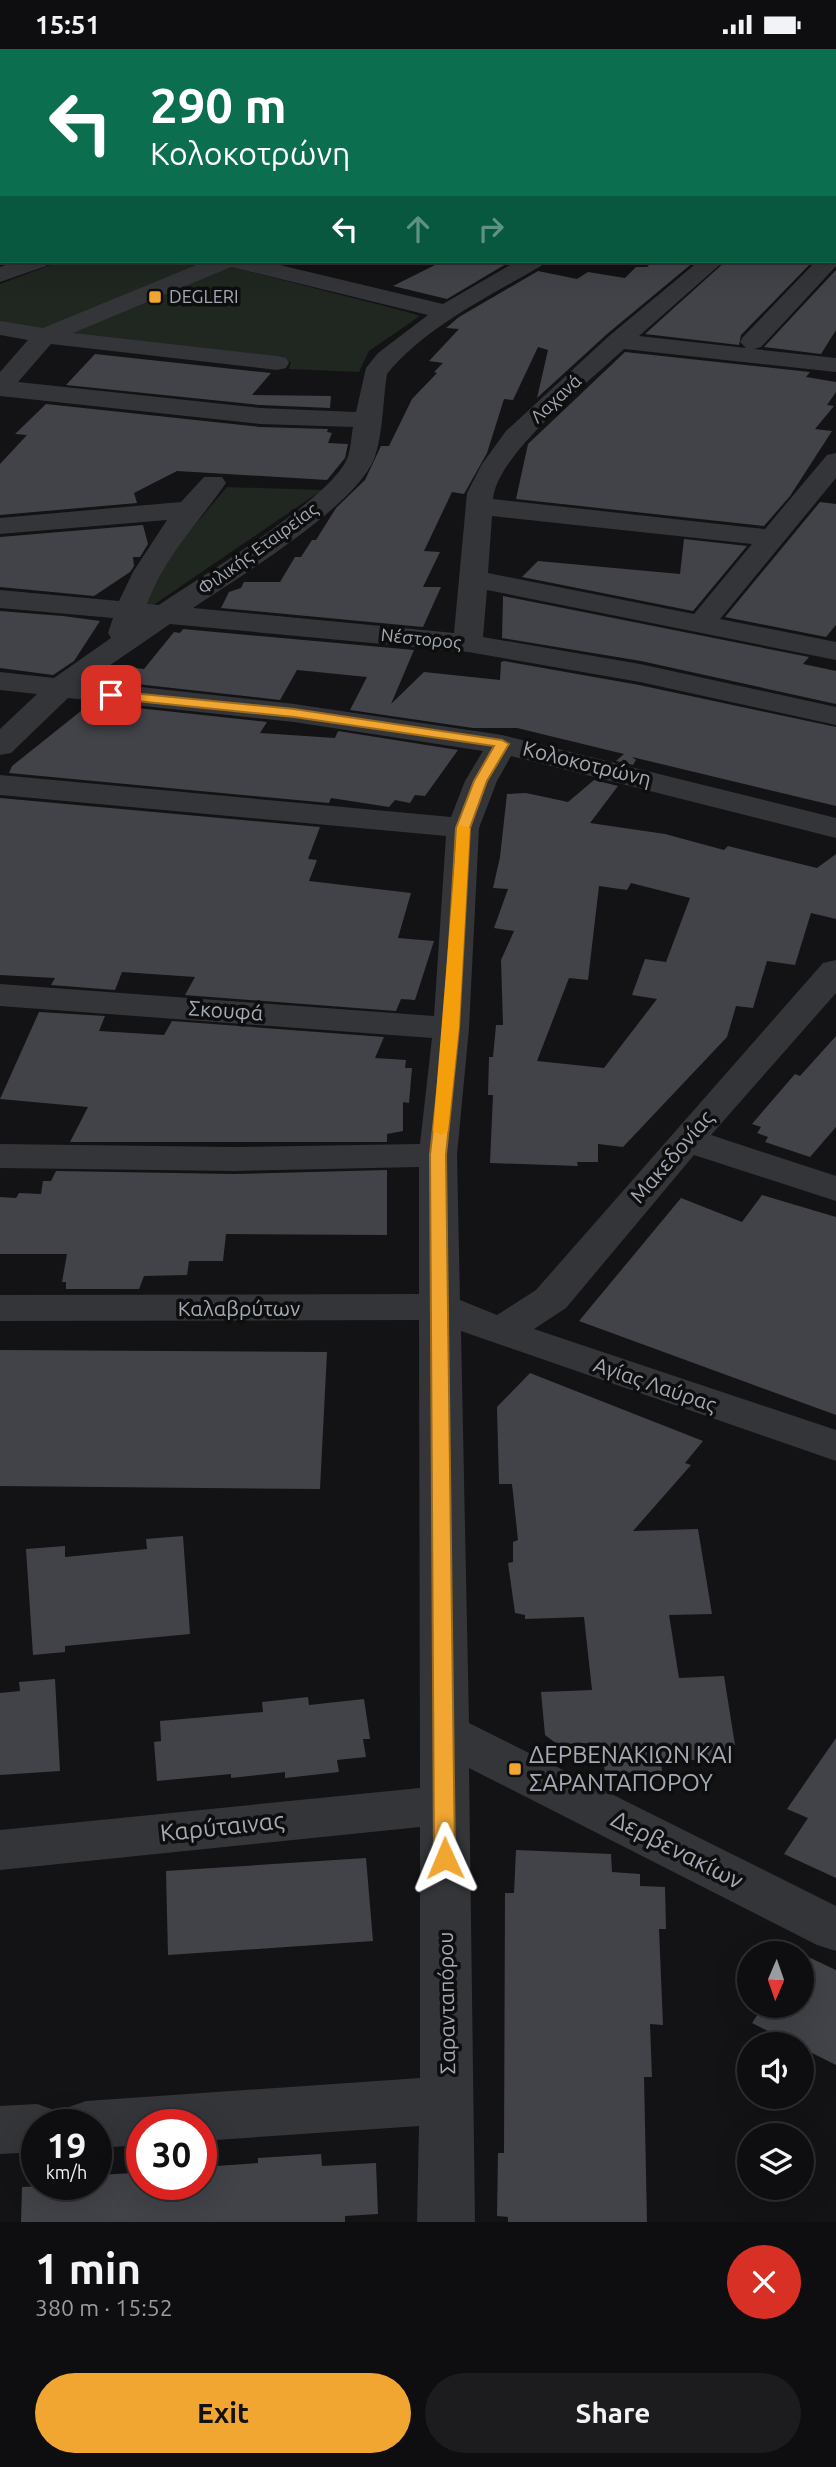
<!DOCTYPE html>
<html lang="en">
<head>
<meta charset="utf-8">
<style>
	:root { --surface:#0e0e10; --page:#1c1c1e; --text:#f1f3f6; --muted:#9b9c9f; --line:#2e2e30; --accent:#f0a630 }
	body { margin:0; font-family:Ubuntu,sans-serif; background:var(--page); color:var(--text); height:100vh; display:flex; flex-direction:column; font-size:26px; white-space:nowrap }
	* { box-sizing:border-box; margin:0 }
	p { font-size:23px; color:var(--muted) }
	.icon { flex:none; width:38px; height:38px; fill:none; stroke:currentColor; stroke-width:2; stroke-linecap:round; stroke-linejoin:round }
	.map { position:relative; height:2173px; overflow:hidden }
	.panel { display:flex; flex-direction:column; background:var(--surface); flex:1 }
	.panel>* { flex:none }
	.guide { position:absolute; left:0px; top:0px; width:836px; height:214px; box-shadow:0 7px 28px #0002,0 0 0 2px var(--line); background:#0b6e4f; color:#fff; overflow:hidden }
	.needle { width:46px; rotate:182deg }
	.buttons { position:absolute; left:737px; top:1892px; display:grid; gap:14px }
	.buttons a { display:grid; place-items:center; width:77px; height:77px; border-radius:50%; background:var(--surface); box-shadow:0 7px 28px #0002,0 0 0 2px var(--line); font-size:35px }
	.speed { position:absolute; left:21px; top:2060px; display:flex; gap:14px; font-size:35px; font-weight:700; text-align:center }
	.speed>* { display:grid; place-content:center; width:91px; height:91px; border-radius:50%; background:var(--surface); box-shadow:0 7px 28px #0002,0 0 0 2px var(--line); line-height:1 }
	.speed small { font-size:18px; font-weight:400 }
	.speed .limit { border:10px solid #d22; background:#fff; color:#111 }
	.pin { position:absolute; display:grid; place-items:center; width:60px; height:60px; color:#fff; margin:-30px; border-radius:14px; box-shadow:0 4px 10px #0006 }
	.me { position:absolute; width:77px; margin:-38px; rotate:359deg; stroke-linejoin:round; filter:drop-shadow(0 0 5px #0008) }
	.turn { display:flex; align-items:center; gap:24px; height:147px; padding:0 35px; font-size:32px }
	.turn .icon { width:91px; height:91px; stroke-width:2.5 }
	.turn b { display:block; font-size:49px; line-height:60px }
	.lanes { display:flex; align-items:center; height:66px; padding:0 35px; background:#0003; justify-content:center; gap:35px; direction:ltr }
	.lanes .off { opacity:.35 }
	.round { display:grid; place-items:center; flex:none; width:74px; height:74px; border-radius:37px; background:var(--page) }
	.head { display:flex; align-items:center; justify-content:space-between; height:119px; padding:0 35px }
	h1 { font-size:42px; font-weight:600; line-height:52px }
	.cta { display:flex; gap:14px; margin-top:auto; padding:14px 35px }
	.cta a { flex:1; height:80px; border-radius:42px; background:var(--accent); color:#111; font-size:28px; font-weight:600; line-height:80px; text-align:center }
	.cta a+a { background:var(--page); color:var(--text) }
	.status { display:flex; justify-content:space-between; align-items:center; height:49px; padding:0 35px; background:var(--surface); direction:ltr }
	.status svg { height:19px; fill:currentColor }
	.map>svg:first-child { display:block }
	.green { fill:#1f2720 }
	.building { fill:#424348; fill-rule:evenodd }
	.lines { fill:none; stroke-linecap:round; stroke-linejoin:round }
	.minor { fill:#343539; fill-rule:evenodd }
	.major { fill:#505258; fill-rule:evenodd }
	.route { fill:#f0a630; stroke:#9c6c1f; stroke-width:2 }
	.slow { fill:#f59e0b }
	.poi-dot { fill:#f0a630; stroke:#0e0e0f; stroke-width:2.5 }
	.labels { text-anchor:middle; stroke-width:7; stroke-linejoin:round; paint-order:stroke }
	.far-poi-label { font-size:18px; fill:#a4aab5; stroke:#0e0e0f; text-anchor:start }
	.far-street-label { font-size:18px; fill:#a4aab5; stroke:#0e0e0f }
	.street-label { font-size:21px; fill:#a4aab5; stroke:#0e0e0f }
	.near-poi-label { font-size:24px; fill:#a4aab5; stroke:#0e0e0f; text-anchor:start }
	.near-street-label { font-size:24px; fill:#a4aab5; stroke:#0e0e0f }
</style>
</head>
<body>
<div class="status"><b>15:51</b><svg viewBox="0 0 49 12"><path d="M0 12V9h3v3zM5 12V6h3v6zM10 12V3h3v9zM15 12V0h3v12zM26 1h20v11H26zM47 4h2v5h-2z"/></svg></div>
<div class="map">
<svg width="836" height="2173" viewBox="0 0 836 2173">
	<rect width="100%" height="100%" fill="#131315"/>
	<g class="green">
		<polygon points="61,212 213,212 37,284 0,278 0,235"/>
		<polygon points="228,217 404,262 420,267 369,302 359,323 289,320 291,313 64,286"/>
		<polygon points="227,438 322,441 149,559 127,556"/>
	</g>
	<g class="building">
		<polygon points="443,212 491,212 506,215 447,250 393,237"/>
		<polygon points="653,212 695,212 607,285 537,349 548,301 538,298 513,351 504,350 487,404 464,445 452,443 424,502 440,503 423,538 441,538 423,578 221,559 229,543 241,539 244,533 280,533 295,508 301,508 312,491 316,491 336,459 365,431 381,397 389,397 412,350 437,324 434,323 443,314 429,312 459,280 446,279 459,268 538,222 577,230 588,223 625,229 636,218 647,218"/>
		<polygon points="726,212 811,214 741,286 739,296 645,285"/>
		<polygon points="836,221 836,281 821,305 764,298"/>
		<polygon points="625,303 810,323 806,328 836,333 836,343 827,356 834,357 815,380 832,382 790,447 764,477 516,450 528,395"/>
		<polygon points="95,305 271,324 252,346 331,347 330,359 260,356 66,336"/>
		<polygon points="46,355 260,378 328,380 327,383 332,384 328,394 348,395 345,409 327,431 177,422 134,444 137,454 0,466 0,415 27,386 15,385"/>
		<polygon points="820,453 836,455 836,576 826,588 725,568"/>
		<polygon points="143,476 148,495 140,508 133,508 134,517 130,523 94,547 0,538 0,488"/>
		<polygon points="684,490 747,497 693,562 522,528 538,512 680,525"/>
		<polygon points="503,547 809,608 803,615 836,622 836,655 641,612 502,589"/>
		<polygon points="0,562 63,567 100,572 74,612 53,626 0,619"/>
		<polygon points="183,580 414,601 391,655 424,623 500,631 501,613 504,612 639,636 836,678 836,757 632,708 636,711 633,716 616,712 624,705 517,679 473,679 350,661 367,628 297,621 280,651 118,633 135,619 144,620 174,583 180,584"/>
		<polygon points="91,654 267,673 260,684 335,689 338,682 458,701 425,747 415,746 410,754 395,751 389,758 331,749 329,754 9,724 12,717"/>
		<path d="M594 731 618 737 590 774 665 785 724 801 728 797 817 819 836 805V870L811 864 795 916 767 912 753 959 736 957 727 988 623 1098 598 1095V1113H577L578 1117 490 1114 493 1046H488L489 1008H493L496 976H503L501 911 514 882 494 879 508 840 493 839 500 808 507 745 526 744 568 753ZM631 834 690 849 666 913 645 910 632 946 657 950 604 1019 537 1012 569 929 588 931 599 837 627 841Z"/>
		<polygon points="0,749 320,778 308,810 317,811 309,832 411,844 398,889 434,892 415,951 401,950 396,962 185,946 195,928 122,923 115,941 51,936 55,929 0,926"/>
		<polygon points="39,963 105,967 99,982 164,986 172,972 384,988 375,1009 406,1011 405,1019 412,1019 409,1054 403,1053 403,1082 387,1085 387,1093 70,1093 88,1058 0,1050"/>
		<polygon points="836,987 836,1078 810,1108 765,1093 768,1088 757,1084 761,1078 752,1075 795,1025 800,1027"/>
		<polygon points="387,1121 387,1186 226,1185 223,1212 189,1212 187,1226 144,1227 139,1240 66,1240 66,1233 62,1233 67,1205 0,1205 0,1148 16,1149 19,1144 41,1145 43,1132 51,1132 56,1122 234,1125"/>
		<polygon points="762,1146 836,1168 836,1366 579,1272 681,1149 742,1173"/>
		<polygon points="0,1301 327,1303 320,1440 0,1437"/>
		<polygon points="530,1324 703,1392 685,1414 691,1416 633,1482 698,1480 712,1565 669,1566 679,1629 724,1627 735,1696 725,1696 727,1710 661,1712 662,1723 605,1724 601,1694 557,1695 545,1686 541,1643 592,1641 584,1568 525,1570 525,1566 515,1564 508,1514 513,1513 513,1493 518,1491 512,1435 499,1435 497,1358"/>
		<polygon points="183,1487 190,1585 65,1597 65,1603 33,1606 26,1500 65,1497 65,1508 147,1500 146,1490"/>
		<polygon points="55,1630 60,1722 0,1726 0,1644 20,1642 19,1633"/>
		<polygon points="308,1648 309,1656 364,1650 370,1690 363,1690 366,1708 337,1711 339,1723 285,1729 285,1723 231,1729 231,1725 157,1732 154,1693 161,1692 160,1672 263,1663 262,1653"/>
		<polygon points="836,1689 836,1829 784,1805 808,1769 787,1760"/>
		<polygon points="516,1801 611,1805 612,1823 640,1825 640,1837 665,1838 666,1880 659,1880 663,1976 650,1975 652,2028 644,2028 647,2173 508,2173 508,2168 497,2167 498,2104 504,2104 505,1844 514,1844"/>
		<polygon points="366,1809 373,1892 168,1906 166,1822"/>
		<polygon points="802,1905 836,1921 836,2016 802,1999 802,1995 794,1995 752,1974 764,1956 802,1956"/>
		<polygon points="321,2105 322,2117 376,2114 378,2165 345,2167 345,2173 21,2173 22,2138 96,2135 96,2126 135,2124 134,2131 142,2131 142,2135 201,2135 201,2118 258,2114 258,2109"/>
	</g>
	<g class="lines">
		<g class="minor">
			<polygon points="585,0 606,0 584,2"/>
			<polygon points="696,0 715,0 695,2"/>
			<polygon points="766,0 785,0 765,2"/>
			<rect x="0" y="13" width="2" height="12"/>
			<rect x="0" y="47" width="2" height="12"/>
			<polygon points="836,72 836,85 835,85 835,72"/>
			<rect x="835" y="119" width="1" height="12"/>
			<rect x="835" y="164" width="1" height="14"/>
			<path d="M835 207 836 217 761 298 754 300 836 309V323L624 300C591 331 496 406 493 450L765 480 827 406 836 404V429L720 570 836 593V611L487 541 483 588 640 615 836 658V676L640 633 468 603 170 575 87 632 294 655 502 686 836 769V789L511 707 497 732 479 779 469 979 457 1106 460 1251 497 1266 536 1241 823 914 836 911V944L711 1086 836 1127V1152L694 1106 566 1259 534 1280 836 1381V1412L461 1282 469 1674 836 1857V1902L817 1896 469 1719 475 2173H417L419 2077 201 2092V2076H142V2096L96 2099V2076H37V2103L0 2105V2057L37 2055 57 2062 61 2070 66 2059 86 2052 420 2029V1778L0 1821V1781L420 1739 419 1271 0 1272V1246L419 1245V1118L234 1122 0 1119V1095L234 1098 420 1095 432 989 0 957V935L434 967 446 787 0 746V726L451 768 465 732 483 702 294 673 68 649 11 704 0 706V680L37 645 0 641V623L54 629 111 589 108 584 113 569 0 559V541L119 552 133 523 167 471 0 485V469L181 453 204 428H222L226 434C197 476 166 505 147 555L159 556C200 528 329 451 347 410 351 401 351 388 353 378L260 375 0 347V323L28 291 0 286V272L43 279 206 212H263L443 255 517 212H544L541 217C491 246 424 279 387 325 383 349 383 388 374 410 354 459 238 528 193 559L454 584 467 444 482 415 506 382 609 287 699 212H724L639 287 746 299 740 293 743 288 816 212H835ZM231 218 428 266 378 304 366 319 356 363 260 359 18 333 51 295 277 321 286 319 289 314 286 309 277 307 73 284ZM492 467 752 495 694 565 488 524Z"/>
			<polygon points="17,212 49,212 46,217 0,233 0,218"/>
		</g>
		<g class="major">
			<polygon points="86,0 108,0 109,2 87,2"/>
			<polygon points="221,0 244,0 220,2"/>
			<polygon points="294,0 316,0 293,2"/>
			<polygon points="355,0 374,0 354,2"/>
			<rect x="0" y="98" width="2" height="12"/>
		</g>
	</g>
	<polygon class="route" points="111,642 294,660 502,691 509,695 487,732 470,779 459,979 446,1106 455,1809 452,1815 445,1818 437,1815 434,1809 430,1106 444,979 456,779 474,732 494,697 294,668 107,649 105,646"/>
	<polygon class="slow" points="458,776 470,779 459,979 448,1082 441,1086 433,1082"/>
	<g class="poi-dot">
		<rect x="148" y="241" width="14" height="14" rx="3.5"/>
		<rect x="508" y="1713" width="14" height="14" rx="3.5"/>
	</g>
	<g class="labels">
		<g class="far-poi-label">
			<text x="169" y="254">DEGLERI</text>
		</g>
		<g class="far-street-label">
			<text transform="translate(556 350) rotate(-43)" y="6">Λαχανά</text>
			<text transform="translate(258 500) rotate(-36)" y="6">Φιλικής Εταιρείας</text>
			<text transform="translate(421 590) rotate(6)" y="6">Νέστορος</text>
		</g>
		<g class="street-label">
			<text transform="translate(587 715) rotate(14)" y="7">Κολοκοτρώνη</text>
			<text transform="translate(226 962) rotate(4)" y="7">Σκουφά</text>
			<text transform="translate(672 1108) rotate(-49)" y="7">Μακεδονίας</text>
			<text x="239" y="1267">Καλαβρύτων</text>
			<text transform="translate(655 1336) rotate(19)" y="7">Αγίας Λαύρας</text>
			<text transform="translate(447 1954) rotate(-91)" y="7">Σαρανταπόρου</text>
		</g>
		<g class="near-poi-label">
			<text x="529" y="1714">ΔΕΡΒΕΝΑΚΙΩΝ ΚΑΙ<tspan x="529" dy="28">ΣΑΡΑΝΤΑΠΟΡΟΥ</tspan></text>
		</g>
		<g class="near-street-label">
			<text transform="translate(222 1778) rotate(-6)" y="8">Καρύταινας</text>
			<text transform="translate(677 1801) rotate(27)" y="8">Δερβενακίων</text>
		</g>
	</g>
</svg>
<div class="buttons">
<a><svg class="needle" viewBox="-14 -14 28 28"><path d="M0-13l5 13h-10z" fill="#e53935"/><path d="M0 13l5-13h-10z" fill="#9b9c9f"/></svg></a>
<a><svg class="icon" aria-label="sound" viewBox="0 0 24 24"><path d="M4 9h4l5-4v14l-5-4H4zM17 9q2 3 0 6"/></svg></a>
<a><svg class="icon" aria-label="layers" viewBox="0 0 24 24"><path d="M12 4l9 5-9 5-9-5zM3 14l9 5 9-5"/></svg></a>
</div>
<div class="speed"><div>19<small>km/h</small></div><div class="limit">30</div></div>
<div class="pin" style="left:111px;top:646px;background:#d93025"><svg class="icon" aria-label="arrive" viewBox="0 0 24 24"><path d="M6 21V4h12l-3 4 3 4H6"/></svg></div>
<svg class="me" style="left:445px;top:1809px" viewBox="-20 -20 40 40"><path d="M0-17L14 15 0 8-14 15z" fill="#f0a630" stroke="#fff" stroke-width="4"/></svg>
<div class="guide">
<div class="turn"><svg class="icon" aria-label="left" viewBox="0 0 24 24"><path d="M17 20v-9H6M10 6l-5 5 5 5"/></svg><div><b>290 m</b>Κολοκοτρώνη</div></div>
<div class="lanes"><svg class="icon" aria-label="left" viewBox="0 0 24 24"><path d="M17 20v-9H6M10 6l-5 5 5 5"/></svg><svg class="icon off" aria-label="ahead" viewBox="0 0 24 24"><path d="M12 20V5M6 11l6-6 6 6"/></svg><svg class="icon off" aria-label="right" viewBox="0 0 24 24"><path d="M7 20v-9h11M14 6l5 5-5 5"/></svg></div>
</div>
</div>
<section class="panel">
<div class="head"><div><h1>1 min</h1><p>380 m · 15:52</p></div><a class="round" style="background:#d93025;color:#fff"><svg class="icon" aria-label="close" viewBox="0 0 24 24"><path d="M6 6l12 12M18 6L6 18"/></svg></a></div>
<div class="cta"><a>Exit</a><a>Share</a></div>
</section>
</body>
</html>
